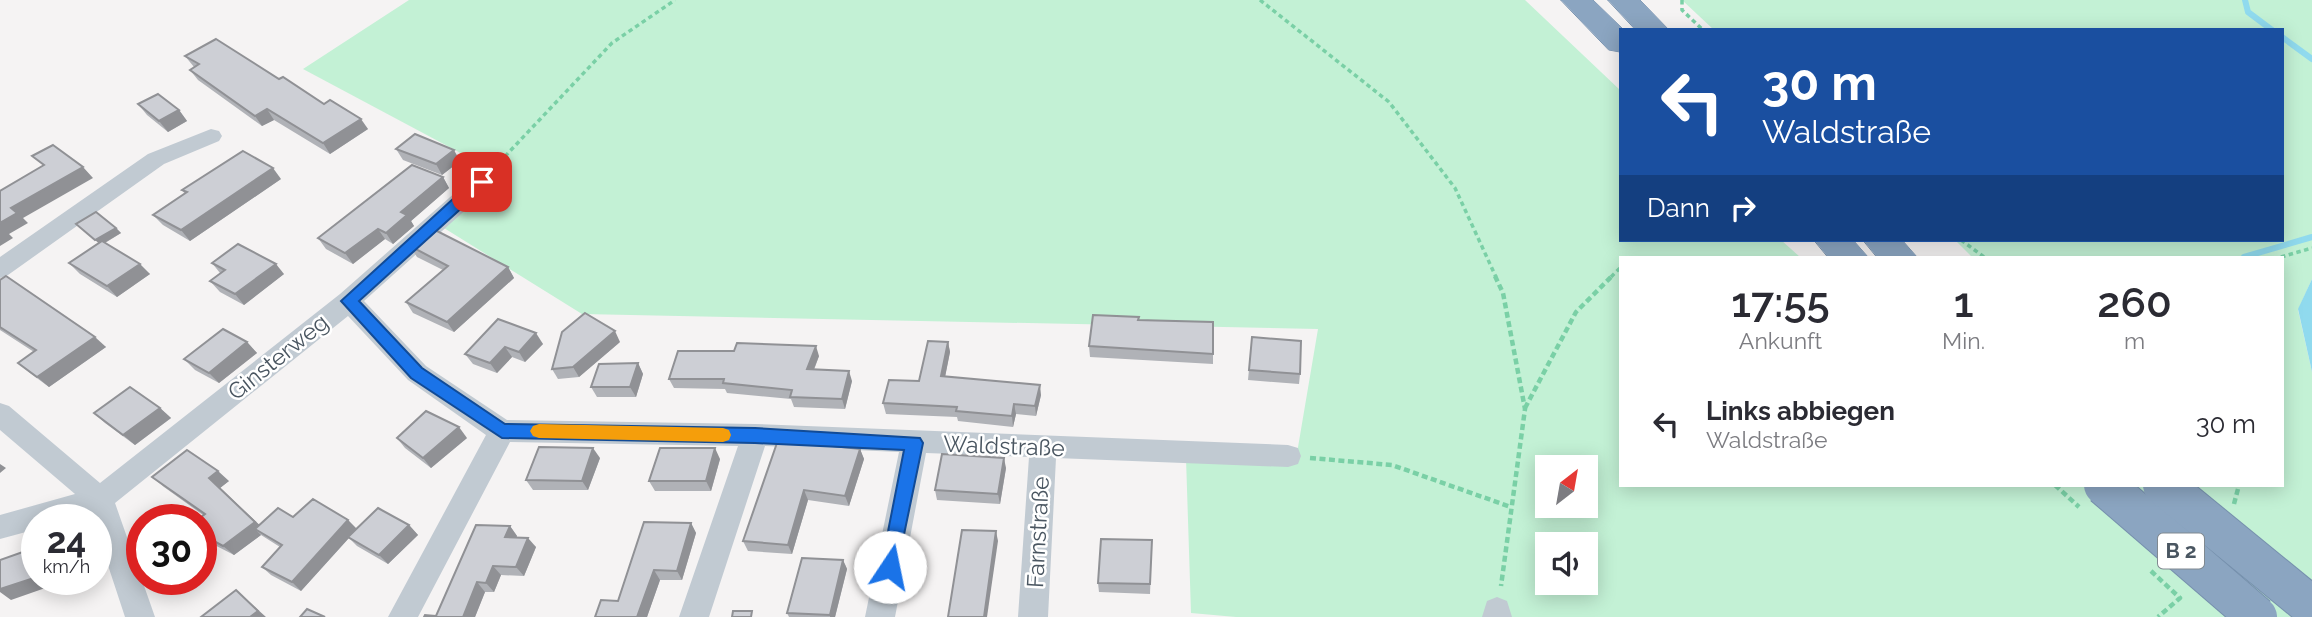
<!DOCTYPE html>
<html lang="de">
<head>
<meta charset="utf-8">
<style>
	:root { --surface:#fff; --page:#f7f7f7; --text:#2b2b33; --muted:#7c7c81 }
	body { margin:0; font-family:Raleway,sans-serif; background:var(--page); color:var(--text); height:100vh; display:flex; flex-direction:column; font-size:26px; white-space:nowrap }
	* { box-sizing:border-box; margin:0 }
	p { font-size:23px; color:var(--muted) }
	.icon { flex:none; width:38px; height:38px; fill:none; stroke:currentColor; stroke-width:2; stroke-linecap:round; stroke-linejoin:round }
	.map { position:relative; flex:1; overflow:hidden }
	.details { position:absolute; left:1619px; top:256px; width:665px; height:231px; display:flex; flex-direction:column; background:var(--surface); border-radius:0px; box-shadow:0 4px 18px #0003 }
	.details>* { flex:none }
	.banner { position:absolute; left:1619px; top:28px; width:665px; height:214px; border-radius:0px; box-shadow:0 4px 18px #0003; background:#1a4fa0; color:#fff; overflow:hidden }
	.needle { width:46px; rotate:31deg }
	.fabs { position:absolute; left:1535px; top:455px; display:grid; gap:14px }
	.fabs a { display:grid; place-items:center; width:63px; height:63px; border-radius:0px; background:var(--surface); box-shadow:0 4px 18px #0003; font-size:35px }
	.speed { position:absolute; left:21px; top:504px; display:flex; gap:14px; font-size:35px; font-weight:700; text-align:center }
	.speed>* { display:grid; place-content:center; width:91px; height:91px; border-radius:50%; background:var(--surface); box-shadow:0 4px 18px #0003; line-height:1 }
	.speed small { font-size:18px; font-weight:400 }
	.speed .limit { border:10px solid #d22; background:#fff; color:#111 }
	.pin { position:absolute; display:grid; place-items:center; width:60px; height:60px; color:#fff; margin:-30px; border-radius:14px; box-shadow:0 4px 10px #0006 }
	.me { position:absolute; width:77px; margin:-38px; rotate:11deg; stroke-linejoin:round; filter:drop-shadow(0 0 5px #0008) }
	.turn { display:flex; align-items:center; gap:24px; height:147px; padding:0 28px; font-size:32px }
	.turn .icon { width:91px; height:91px; stroke-width:2.5 }
	.turn b { display:block; font-size:49px; line-height:60px }
	.then { display:flex; align-items:center; height:66px; padding:0 28px; background:#0003; gap:14px; font-size:26px }
	.eta { display:flex; justify-content:space-evenly; align-items:center; height:119px; text-align:center }
	.eta b { font-size:42px; font-weight:600; line-height:49px }
	ul { padding:0; list-style:none }
	li { display:flex; align-items:center; gap:21px; height:98px; padding:0 28px }
	li div { flex:1 }
	li b { display:block; font-size:26px }
	li em { font-style:normal }
	.map>svg:first-child { display:block }
	.green { fill:#c3f1d5; fill-rule:evenodd }
	.water { fill:#90daee }
	.lines { fill:none; stroke-linecap:round; stroke-linejoin:round }
	.stream { stroke:#90daee; stroke-width:6 }
	.highway-casing { stroke:#7690ad; stroke-width:1 }
	.path-far1 { stroke:#7ad0a6; stroke-width:3.5; stroke-dasharray:4.5 3.5; stroke-linecap:butt }
	.path { stroke:#7ad0a6; stroke-width:4.5; stroke-dasharray:6 3.5; stroke-linecap:butt }
	.minor { fill:#c1cad2; fill-rule:evenodd }
	.highway { fill:#8ba5c1; fill-rule:evenodd }
	.highway-bridge-casing { stroke:#7690ad; stroke-width:42; stroke-linecap:butt }
	.highway-bridge { stroke:#8ba5c1; stroke-width:40 }
	.wall { fill:#b0b2b7 }
	.shaded-wall { fill:#909195 }
	.building { fill:#cdcfd5; stroke:#909195; stroke-width:2 }
	.route { fill:#1a73e8; stroke:#114b97; stroke-width:2 }
	.slow { fill:#f59e0b }
	.labels { text-anchor:middle; stroke-width:5; stroke-linejoin:round; paint-order:stroke }
	.shield { fill:#fff; stroke:#808990; stroke-width:2 }
	.shield-label { font-size:21px; font-weight:bold; fill:#4a5661 }
	.street-label { font-size:23px; fill:#4a5661; stroke:#fff }
</style>
</head>
<body>
<div class="map">
<svg width="2312" height="617" viewBox="0 0 2312 617">
	<rect width="100%" height="100%" fill="#f5f3f3"/>
	<path class="green" d="M409 0H1525L1620 90V240H1781L1800 257H1620V485H2282V257H1972L1955 240H2282V30H1714L1682 0H2312V279L2298 310 2312 372V617H1236L1191 613 1186 458 1296 459 1318 329 582 314 444 228 498 173 303 69ZM1547 467H1586V506H1547ZM1547 544H1586V583H1547Z"/>
	<polygon class="water" points="2312,279 2312,372 2298,309"/>
	<g class="lines">
		<g class="stream">
			<polyline points="2245,0 2248,12 2272,30"/>
			<polyline points="2282,37 2312,59"/>
			<polyline points="2244,257 2312,237"/>
		</g>
		<defs>
			<g id="highway">
				<polygon points="1561,0 1593,0 1624,30 1620,30 1620,52 1609,50"/>
				<polygon points="1608,0 1640,0 1669,30 1636,30"/>
				<polygon points="1814,240 1853,240 1868,257 1828,257"/>
				<polygon points="1863,240 1902,240 1917,257 1877,257"/>
			</g>
		</defs>
		<use href="#highway" class="highway-casing"/>
		<g class="path-far1">
			<polyline points="1260,0 1389,102 1455,188 1496,277"/>
			<polyline points="1682,0 1682,10 1703,30"/>
			<polyline points="494,168 612,43 675,0"/>
			<polyline points="1961,240 1984,257"/>
			<polyline points="2281,257 2312,248"/>
			<polyline points="1611,277 1620,268"/>
		</g>
		<g class="path">
			<polyline points="1495,276 1503,293 1525,409 1501,586"/>
			<polyline points="1525,408 1576,312 1612,276"/>
			<polyline points="1310,458 1392,465 1511,507"/>
			<polyline points="2055,485 2079,507"/>
			<polyline points="2234,504 2239,485"/>
			<polyline points="2151,571 2180,598 2158,617"/>
		</g>
		<g class="minor">
			<polygon points="211,129 219,131 222,136 219,141 164,164 8,275 0,278 0,257 148,154"/>
			<polygon points="482,174 490,176 493,182 490,188 364,301 426,366 507,420 755,424 1288,445 1298,448 1301,456 1298,464 1288,467 1056,458 1048,617 1018,617 1029,457 926,453 895,617 865,617 899,452 765,446 709,617 679,617 738,446 510,442 418,617 388,617 486,435 408,380 348,316 115,503 155,617 125,617 96,529 96,520 93,520 91,513 69,520 37,520 37,529 0,539 0,515 75,494 0,430 0,403 9,406 100,483 340,294 474,176"/>
			<polygon points="1497,597 1507,601 1512,617 1482,617 1487,601"/>
		</g>
		<use href="#highway" class="highway"/>
		<defs>
			<g id="highway-bridge">
				<polyline points="2104,485 2257,617"/>
				<polyline points="2163,485 2312,607"/>
			</g>
		</defs>
		<use href="#highway-bridge" class="highway-bridge-casing"/>
		<use href="#highway-bridge" class="highway-bridge"/>
	</g>
	<g class="wall">
		<polygon points="185,56 279,79 368,129 330,154 274,120 262,126 198,80 190,70 194,67"/>
		<polygon points="138,104 179,110 187,121 168,132 147,115"/>
		<polygon points="396,149 460,161 442,175 403,160"/>
		<polygon points="443,177 449,188 411,221 414,226 393,244 385,239 353,264 326,249 318,238"/>
		<polygon points="281,179 190,241 163,225 153,215 185,194 182,190"/>
		<polygon points="76,224 116,228 121,233 105,243 150,274 117,297 80,274 69,263 99,243"/>
		<polygon points="410,246 508,267 514,278 454,332 413,313 406,302 443,270 417,257"/>
		<polygon points="212,263 284,274 244,305 220,292 210,281 220,273"/>
		<polygon points="0,280 106,347 49,387 30,373 18,363 34,352 0,330"/>
		<polygon points="498,319 543,344 525,362 512,357 497,373 473,364 465,354"/>
		<polygon points="1252,337 1300,374 1299,384 1248,380"/>
		<polygon points="247,342 257,353 219,383 195,370 184,359"/>
		<polygon points="620,342 579,377 558,379 552,369"/>
		<polygon points="948,342 950,352 945,377 1041,395 1036,416 1016,414 1013,427 958,421 957,417 886,414 883,403 919,381"/>
		<polygon points="1089,346 1213,354 1213,364 1090,357"/>
		<polygon points="734,351 819,356 814,370 852,381 845,409 794,407 791,399 727,393 725,389 674,388 669,379"/>
		<polygon points="638,363 643,374 636,397 597,397 591,387"/>
		<polygon points="160,408 171,418 135,445 105,423 94,413"/>
		<polygon points="397,438 467,438 431,468 405,448"/>
		<polygon points="778,440 860,449 864,459 849,506 808,500 792,554 748,551 743,541"/>
		<polygon points="600,458 588,490 533,490 526,480"/>
		<polygon points="720,459 711,491 655,491 649,481"/>
		<polygon points="1006,468 1000,504 937,500 935,490"/>
		<polygon points="152,477 229,481 220,488 259,525 293,517 348,520 356,529 409,525 418,535 388,564 357,546 349,538 301,591 271,575 262,567 280,547 261,535 234,555 201,538 201,520 203,515 164,487"/>
		<polygon points="691,523 696,533 682,580 660,580 647,617 618,601"/>
		<polygon points="510,526 517,536 516,537 536,547 524,576 501,575 494,592 485,592 475,617 436,616"/>
		<polygon points="1152,540 1150,594 1099,592 1098,583"/>
		<polygon points="843,560 847,569 835,617 789,617 787,613"/>
	</g>
	<g class="shaded-wall">
		<polygon points="267,109 274,120 262,126 255,116"/>
		<polygon points="179,110 187,121 168,132 159,121"/>
		<polygon points="361,119 368,129 330,154 323,143"/>
		<polygon points="454,150 460,161 442,175 436,164"/>
		<polygon points="83,167 93,178 23,218 28,223 9,234 13,238 0,246 0,223 11,208"/>
		<polygon points="273,168 281,179 190,241 181,230"/>
		<polygon points="443,177 449,188 411,221 414,226 393,244 386,233 401,212"/>
		<polygon points="116,228 121,233 101,245 95,240"/>
		<polygon points="378,229 385,239 353,264 345,253"/>
		<polygon points="140,264 150,274 117,297 107,286"/>
		<polygon points="276,264 284,274 244,305 235,294"/>
		<polygon points="508,267 514,278 454,332 447,322"/>
		<polygon points="615,331 620,342 579,377 573,367"/>
		<polygon points="536,333 543,344 525,362 519,352"/>
		<polygon points="95,337 106,347 49,387 37,377"/>
		<polygon points="247,342 257,353 219,383 209,373"/>
		<polygon points="948,342 950,352 943,387 941,376"/>
		<polygon points="816,346 819,356 810,379 807,369"/>
		<polygon points="505,347 512,357 497,373 490,363"/>
		<polygon points="638,363 643,374 636,397 630,387"/>
		<polygon points="849,371 852,381 845,409 842,399"/>
		<polygon points="1040,385 1041,395 1036,416 1035,406"/>
		<polygon points="1014,404 1016,414 1013,427 1012,416"/>
		<polygon points="160,408 171,418 135,445 123,435"/>
		<polygon points="459,427 467,438 431,468 423,458"/>
		<polygon points="593,448 600,458 588,490 582,481"/>
		<polygon points="715,448 720,459 711,491 706,481"/>
		<polygon points="860,449 864,459 849,506 845,496"/>
		<polygon points="1004,458 1006,468 1000,504 998,494"/>
		<polygon points="0,464 6,468 0,473"/>
		<polygon points="218,471 229,481 220,488 266,531 255,529 261,535 234,555 223,546 209,478"/>
		<polygon points="804,490 808,500 792,554 788,545"/>
		<polygon points="348,520 357,529 301,591 292,582"/>
		<polygon points="691,523 696,533 682,580 677,571"/>
		<polygon points="409,525 418,535 388,564 379,555"/>
		<polygon points="510,526 517,536 513,546 505,537"/>
		<polygon points="996,531 998,541 987,617 984,617"/>
		<polygon points="528,538 536,547 524,576 516,567"/>
		<polygon points="843,560 847,569 835,617 830,617 830,615"/>
		<polygon points="493,566 501,575 494,592 486,583"/>
		<polygon points="654,570 660,580 647,617 637,617"/>
		<polygon points="37,577 37,579 71,579 11,600 0,592 0,589"/>
		<polygon points="477,582 485,592 475,617 463,617"/>
		<polygon points="236,590 247,600 266,617 250,617"/>
	</g>
	<g class="building">
		<polygon points="216,39 279,79 283,77 324,104 330,100 361,119 323,143 267,109 255,116 190,70 199,64 185,56"/>
		<polygon points="158,94 179,110 159,121 138,104"/>
		<polygon points="415,134 454,150 436,164 396,149"/>
		<polygon points="53,145 83,167 11,208 17,213 0,223 0,191 44,165 32,156"/>
		<polygon points="243,151 273,168 181,230 153,215 187,192 182,190"/>
		<polygon points="412,165 443,177 401,212 407,215 386,233 378,229 345,253 318,238"/>
		<polygon points="96,212 116,228 95,240 76,224"/>
		<polygon points="431,228 508,267 447,322 406,302 448,266 410,246"/>
		<polygon points="102,241 140,264 107,286 69,263"/>
		<polygon points="238,244 276,264 235,294 210,281 225,270 212,263"/>
		<polygon points="6,276 95,337 37,377 18,363 36,350 0,327 0,280"/>
		<polygon points="585,313 615,331 573,367 552,369 562,332"/>
		<polygon points="1093,315 1139,317 1138,320 1213,322 1213,354 1089,346"/>
		<polygon points="498,319 536,333 519,352 505,347 490,363 465,354"/>
		<polygon points="223,329 247,342 209,373 184,359"/>
		<polygon points="1252,337 1301,341 1300,374 1249,370"/>
		<polygon points="928,341 948,342 941,376 1040,385 1035,406 1014,404 1012,416 956,411 957,407 883,403 889,380 919,381"/>
		<polygon points="737,343 816,346 807,369 849,371 842,399 790,397 792,390 723,383 724,379 669,379 678,351 734,351"/>
		<polygon points="638,363 630,387 591,387 599,364"/>
		<polygon points="130,387 160,408 123,435 94,413"/>
		<polygon points="426,411 459,427 423,458 397,438"/>
		<polygon points="778,440 860,449 845,496 804,490 788,545 743,541"/>
		<polygon points="539,447 593,448 582,481 526,480"/>
		<polygon points="660,448 715,448 706,481 649,481"/>
		<polygon points="187,450 218,471 209,478 255,522 223,546 201,534 201,520 197,520 205,514 152,477"/>
		<polygon points="942,454 1004,458 998,494 935,490"/>
		<polygon points="313,499 348,520 292,582 262,567 282,545 255,529 278,508 293,517"/>
		<polygon points="378,508 409,525 379,555 348,537"/>
		<polygon points="644,522 691,523 677,571 654,570 637,617 595,617 601,600 618,601"/>
		<polygon points="476,525 510,526 505,537 528,538 516,567 493,566 486,583 477,582 463,617 424,617 425,615 436,616"/>
		<polygon points="962,530 996,531 984,617 948,617"/>
		<polygon points="1101,539 1152,540 1150,584 1098,583"/>
		<polygon points="37,547 37,577 0,589 0,560"/>
		<polygon points="802,558 843,560 830,615 787,613"/>
		<polygon points="236,590 258,611 250,617 201,617"/>
		<polygon points="307,609 325,617 300,617"/>
		<polygon points="733,611 752,611 751,617 732,617"/>
	</g>
	<polygon class="route" points="482,177 489,182 487,185 359,301 422,368 505,424 755,428 920,438 923,443 896,573 890,576 883,573 881,567 904,450 755,443 502,438 411,378 341,301 476,178"/>
	<polygon class="slow" points="539,424 723,428 729,430 731,435 729,440 723,442 539,438 533,436 530,431 533,426"/>
	<g class="labels">
		<rect class="shield" x="2158" y="533.5" width="46" height="35" rx="5"/>
		<g class="shield-label">
			<text x="2181" y="558">B 2</text>
		</g>
		<g class="street-label">
			<text transform="translate(278 357) rotate(-39)" y="8">Ginsterweg</text>
			<text transform="translate(1004 446) rotate(2)" y="8">Waldstraße</text>
			<text transform="translate(1038 532) rotate(-87)" y="8">Farnstraße</text>
		</g>
	</g>
</svg>
<div class="fabs">
<a><svg class="needle" viewBox="-14 -14 28 28"><path d="M0-13l5 13h-10z" fill="#e53935"/><path d="M0 13l5-13h-10z" fill="#7c7c81"/></svg></a>
<a><svg class="icon" aria-label="sound" viewBox="0 0 24 24"><path d="M4 9h4l5-4v14l-5-4H4zM17 9q2 3 0 6"/></svg></a>
</div>
<div class="speed"><div>24<small>km/h</small></div><div class="limit">30</div></div>
<div class="pin" style="left:482px;top:182px;background:#d93025"><svg class="icon" aria-label="arrive" viewBox="0 0 24 24"><path d="M6 21V4h12l-3 4 3 4H6"/></svg></div>
<svg class="me" style="left:890px;top:567px" viewBox="-20 -20 40 40"><circle r="19" fill="#fff"/><path d="M0-13L10 11 0 6-10 11z" fill="#1a73e8"/></svg>
<div class="banner">
<div class="turn"><svg class="icon" aria-label="left" viewBox="0 0 24 24"><path d="M17 20v-9H6M10 6l-5 5 5 5"/></svg><div><b>30 m</b>Waldstraße</div></div>
<div class="then">Dann<svg class="icon" aria-label="right" viewBox="0 0 24 24"><path d="M7 20v-9h11M14 6l5 5-5 5"/></svg></div>
</div>
<section class="details">
<div class="eta">
<div><b>17:55</b><p>Ankunft</p></div>
<div><b>1</b><p>Min.</p></div>
<div><b>260</b><p>m</p></div>
</div>
<ul>
<li><svg class="icon" aria-label="left" viewBox="0 0 24 24"><path d="M17 20v-9H6M10 6l-5 5 5 5"/></svg><div><b>Links abbiegen</b><p>Waldstraße</p></div><em>30 m</em></li>
</ul>
</section>
</div>
</body>
</html>
